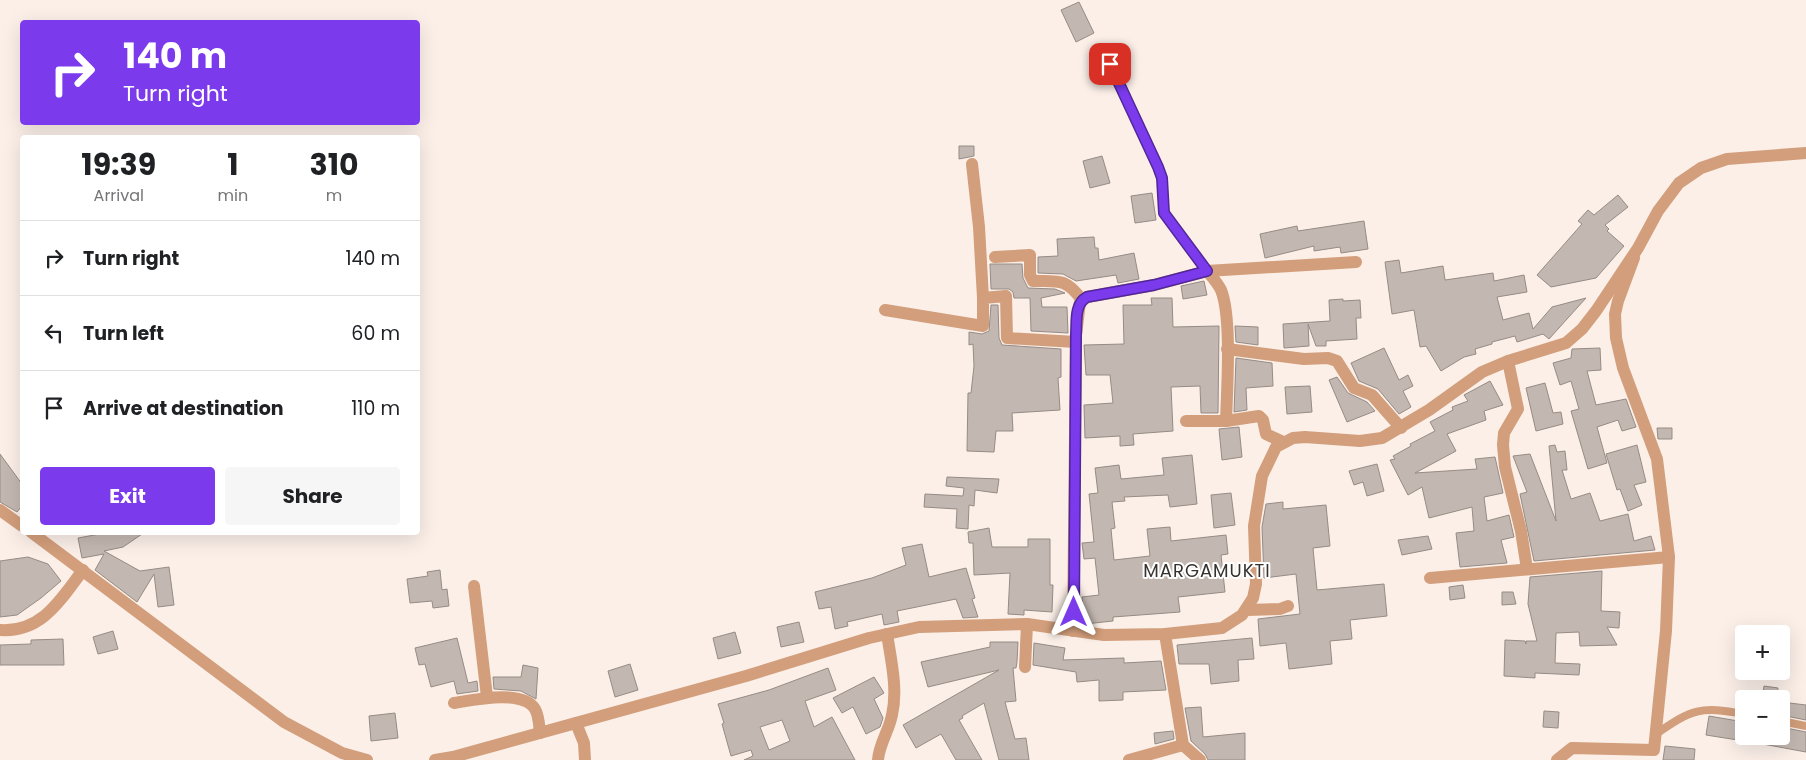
<!DOCTYPE html>
<html lang="en">
<head>
<meta charset="utf-8">
<style>
	:root { --surface:#fff; --page:#f6f6f6; --text:#202124; --muted:#757577; --line:#e0e0e0; --accent:#7c3aed }
	body { margin:0; font-family:Poppins,sans-serif; background:var(--page); color:var(--text); height:100vh; display:flex; flex-direction:column; font-size:19px; white-space:nowrap }
	* { box-sizing:border-box; margin:0 }
	p { font-size:16px; color:var(--muted) }
	.icon { flex:none; width:28px; height:28px; fill:none; stroke:currentColor; stroke-width:2; stroke-linecap:round; stroke-linejoin:round }
	.map { position:relative; flex:1; overflow:hidden }
	.panel { position:absolute; left:20px; top:135px; width:400px; height:400px; display:flex; flex-direction:column; background:var(--surface); border-radius:5px; box-shadow:0 5px 20px #0002 }
	.panel>* { flex:none }
	.top-card { position:absolute; left:20px; top:20px; width:400px; height:105px; border-radius:5px; box-shadow:0 5px 20px #0002; background:#7c3aed; color:#fff; overflow:hidden }
	.tools { position:absolute; left:1735px; top:625px; display:grid; gap:10px }
	.tools a { display:grid; place-items:center; width:55px; height:55px; border-radius:5px; background:var(--surface); box-shadow:0 5px 20px #0002; font-size:25px }
	.pin { position:absolute; display:grid; place-items:center; width:42px; height:42px; color:#fff; margin:-21px; border-radius:10px; box-shadow:0 2px 8px #0006 }
	.me { position:absolute; width:55px; margin:-28px; rotate:0deg; stroke-linejoin:round; filter:drop-shadow(0 0 4px #0008) }
	.turn { display:flex; align-items:center; gap:18px; height:105px; padding:0 20px; font-size:22px }
	.turn .icon { width:65px; height:65px; stroke-width:2.5 }
	.turn b { display:block; font-size:35px; line-height:42px }
	.eta { display:flex; justify-content:space-evenly; align-items:center; height:85px; text-align:center }
	.eta b { font-size:30px; font-weight:700; line-height:35px }
	.primary-button { display:flex; gap:10px; margin-top:auto; padding:10px 20px }
	.primary-button a { flex:1; height:58px; border-radius:5px; background:var(--accent); color:#fff; font-size:20px; font-weight:700; line-height:58px; text-align:center }
	.primary-button a+a { background:var(--page); color:var(--text) }
	ul { padding:0; list-style:none }
	li { display:flex; align-items:center; gap:15px; height:75px; padding:0 20px; border-top:1px solid var(--line) }
	li div { flex:1 }
	li b { display:block; font-size:19px }
	li em { font-style:normal }
	.map>svg:first-child { display:block }
	.building { fill:#c3b8b1; stroke:#968c85; fill-rule:evenodd }
	.lines { fill:none; stroke-linecap:round; stroke-linejoin:round }
	.service { stroke:#d29e7b; stroke-width:8 }
	.minor { stroke:#d29e7b; stroke-width:12 }
	.tertiary { stroke:#d29e7b; stroke-width:12 }
	.route-casing { stroke:#51269a; stroke-width:12 }
	.route { stroke:#7c3aed; stroke-width:9 }
	.labels { text-anchor:middle; stroke-width:4; stroke-linejoin:round; paint-order:stroke }
	.quarter-label { font-size:18px; letter-spacing:1px; fill:#36322f; stroke:#fff }
</style>
</head>
<body>
<div class="map">
<svg width="1806" height="760" viewBox="0 0 1806 760">
	<rect width="100%" height="100%" fill="#fbefe8"/>
	<g class="building">
		<polygon points="1079,2 1094,33 1076,42 1061,10"/>
		<polygon points="959,146 974,146 974,156 959,159"/>
		<polygon points="1102,156 1110,183 1090,188 1083,161"/>
		<polygon points="1152,193 1156,220 1135,223 1131,196"/>
		<polygon points="1618,195 1628,207 1605,225 1609,229 1607,231 1624,246 1596,278 1551,287 1537,275 1582,224 1578,221 1588,210 1594,215"/>
		<polygon points="1364,221 1368,249 1341,253 1340,247 1314,251 1314,246 1265,258 1260,234 1297,226 1298,231"/>
		<polygon points="1094,237 1095,248 1098,248 1099,260 1134,253 1139,279 1118,283 1116,275 1076,281 1063,274 1038,273 1038,257 1058,256 1057,239"/>
		<polygon points="1399,260 1401,273 1443,266 1445,280 1493,273 1494,281 1524,275 1527,292 1497,297 1503,320 1529,313 1533,329 1552,307 1586,298 1549,339 1543,334 1517,342 1515,336 1492,342 1492,344 1475,349 1476,354 1464,357 1441,371 1426,346 1420,347 1414,310 1392,314 1385,262"/>
		<polygon points="990,264 1022,264 1023,278 1028,288 1055,289 1065,293 1041,298 1042,307 1067,307 1068,333 1031,331 1030,298 1014,298 1013,292 1009,289 991,289"/>
		<polygon points="1204,281 1207,295 1183,299 1181,286"/>
		<polygon points="1151,298 1172,298 1173,327 1219,326 1218,413 1201,413 1200,386 1171,387 1173,431 1133,434 1134,445 1120,446 1120,436 1085,438 1084,405 1113,403 1110,375 1086,375 1084,345 1124,344 1123,305 1152,305"/>
		<polygon points="1343,299 1343,301 1360,300 1361,318 1356,318 1357,339 1326,341 1326,346 1316,346 1308,324 1309,346 1284,348 1283,324 1330,321 1329,300"/>
		<polygon points="991,305 998,305 999,338 1002,345 1061,349 1061,377 1058,378 1060,410 1012,413 1013,431 996,431 994,452 967,451 968,393 971,393 974,366 973,344 969,345 969,332 982,334 989,331"/>
		<polygon points="1235,326 1258,327 1258,345 1236,342"/>
		<polygon points="1384,348 1399,380 1408,375 1413,386 1403,391 1411,407 1399,414 1378,389 1359,381 1351,363"/>
		<polygon points="1600,348 1601,370 1587,371 1596,405 1626,399 1636,427 1622,431 1618,420 1597,427 1607,463 1588,469 1571,411 1579,409 1571,381 1560,385 1553,363 1571,358 1572,349"/>
		<polygon points="1236,358 1272,363 1273,386 1246,388 1247,410 1234,412"/>
		<polygon points="1337,377 1348,393 1367,402 1375,411 1347,422 1329,380"/>
		<polygon points="1490,381 1503,405 1484,411 1486,420 1447,434 1456,451 1415,473 1477,469 1475,459 1495,457 1503,493 1484,497 1487,521 1509,515 1514,537 1501,540 1507,563 1460,567 1456,533 1474,531 1472,507 1429,518 1422,487 1408,495 1390,460 1395,459 1393,456 1411,446 1410,444 1435,431 1430,422 1453,410 1452,407 1468,401 1464,395"/>
		<polygon points="1545,383 1553,413 1561,412 1563,424 1536,431 1526,388"/>
		<polygon points="1310,386 1312,412 1287,414 1285,387"/>
		<polygon points="1239,427 1242,457 1222,460 1219,429"/>
		<polygon points="1657,428 1672,428 1672,439 1658,439"/>
		<polygon points="1555,445 1557,452 1565,451 1567,470 1562,470 1571,499 1590,493 1600,521 1628,514 1634,541 1651,536 1655,550 1534,561 1520,494 1527,492 1513,456 1530,454 1556,521 1549,446"/>
		<polygon points="1637,445 1646,482 1634,485 1642,505 1628,511 1620,489 1617,490 1606,454"/>
		<polygon points="0,454 22,484 22,506 17,512 0,502"/>
		<polygon points="1192,455 1197,504 1170,507 1168,495 1124,497 1125,501 1112,502 1115,528 1111,529 1114,560 1150,556 1147,529 1170,527 1171,541 1226,535 1228,554 1221,555 1225,592 1178,597 1180,612 1113,617 1113,621 1085,624 1082,597 1099,595 1095,558 1084,559 1082,543 1094,542 1089,494 1098,493 1095,468 1119,465 1121,479 1164,475 1162,458"/>
		<polygon points="1377,464 1384,491 1367,496 1363,482 1354,485 1349,471"/>
		<polygon points="947,477 999,479 997,493 975,490 974,506 969,505 968,529 956,528 957,509 924,507 925,494 963,496 964,488 946,486"/>
		<polygon points="1231,493 1235,525 1214,528 1211,495"/>
		<polygon points="1283,502 1283,509 1326,505 1330,546 1313,548 1317,590 1384,584 1387,616 1350,620 1352,639 1330,641 1332,664 1289,669 1286,643 1260,646 1258,619 1300,614 1296,574 1264,578 1262,527 1266,504"/>
		<polygon points="989,528 992,547 1028,547 1028,539 1050,539 1050,585 1053,585 1052,612 1024,610 1024,615 1008,614 1010,573 974,575 973,543 969,543 968,532"/>
		<polygon points="111,532 145,532 123,547 104,551 140,571 169,567 174,605 158,607 154,574 137,602 95,570 104,554 82,558 78,538"/>
		<polygon points="1428,536 1432,549 1402,555 1398,540"/>
		<polygon points="922,544 929,577 966,568 975,598 972,599 978,617 963,618 956,599 897,611 899,622 884,625 882,614 847,622 848,626 835,629 831,607 819,609 815,592 872,578 906,565 902,548"/>
		<polygon points="28,557 48,564 61,581 41,598 17,615 0,617 0,561"/>
		<polygon points="440,570 442,590 447,589 449,606 433,608 432,601 410,603 407,579 428,576 427,572"/>
		<polygon points="1602,571 1601,611 1620,612 1619,628 1607,627 1617,645 1580,646 1579,632 1556,633 1555,663 1580,664 1579,675 1535,673 1535,678 1504,676 1505,640 1525,641 1526,644 1526,641 1537,641 1528,604 1530,577"/>
		<polygon points="1463,585 1465,598 1450,600 1449,587"/>
		<polygon points="1502,592 1513,592 1516,604 1502,605"/>
		<polygon points="799,622 804,642 781,647 777,627"/>
		<polygon points="113,631 118,649 98,654 93,637"/>
		<polygon points="735,632 741,653 718,659 713,638"/>
		<polygon points="457,638 468,683 477,681 478,691 457,694 454,681 431,687 425,664 419,665 415,648"/>
		<polygon points="1252,638 1254,659 1238,660 1239,681 1211,684 1209,664 1179,664 1177,645"/>
		<polygon points="63,639 64,665 0,665 0,645 31,644 31,640"/>
		<polygon points="990,642 1018,642 1017,662 1016,668 1013,668 1016,701 1005,702 1015,739 1026,738 1029,760 999,760 984,703 962,716 963,718 959,720 982,760 956,760 941,734 916,748 903,725 999,670 928,687 921,662 990,647"/>
		<polygon points="1034,643 1065,648 1063,660 1124,658 1124,663 1161,661 1166,690 1123,692 1123,700 1099,701 1099,680 1077,682 1076,672 1033,665"/>
		<polygon points="630,664 638,690 615,697 608,671"/>
		<polygon points="523,665 538,668 536,699 521,691 494,689 493,677 521,677"/>
		<path d="M828 668 836 690 805 701 814 727 832 717 855 760H744L753 756 751 750 731 756 722 724 724 723 718 704 769 690ZM782 720 790 741 769 750 760 727Z"/>
		<polygon points="874,677 884,693 874,699 883,718 880,727 866,734 853,707 842,713 833,698"/>
		<polygon points="1764,686 1778,688 1777,699 1762,699"/>
		<polygon points="1781,702 1806,705 1806,720 1781,715"/>
		<polygon points="1201,707 1203,737 1245,733 1245,760 1208,760 1205,754 1191,741 1185,708"/>
		<polygon points="1544,711 1559,712 1558,728 1543,727"/>
		<polygon points="395,713 398,738 371,741 369,716"/>
		<polygon points="1709,716 1744,722 1744,741 1706,735"/>
		<polygon points="1781,727 1806,732 1806,752 1752,742 1752,736 1781,736"/>
		<polygon points="1173,731 1174,739 1155,744 1154,733"/>
		<polygon points="1665,746 1695,749 1694,760 1663,760"/>
	</g>
	<g class="lines">
		<g class="service">
			<polyline points="1102,48 1158,167 1162,177 1164,213 1207,271"/>
			<polyline points="1781,721 1806,726"/>
			<path d="M1656 734C1692 709 1700 706 1744 714"/>
		</g>
		<g class="minor">
			<polyline points="972,164 979,227 983,298"/>
			<path d="M995 257 1030 255V275L1033 281C1059 281 1066 278 1082 300"/>
			<path d="M1207 271C1212 277 1217 282 1221 290 1232 317 1227 389 1226 421L1259 416 1263 420 1266 434 1283 442"/>
			<polyline points="885,310 983,326 983,298 1006,296 1007,338 1076,342"/>
			<polyline points="1227,349 1304,359 1328,358 1337,361 1354,388 1372,395 1401,428"/>
			<polyline points="1508,361 1518,409 1504,433 1503,445 1505,467 1521,531 1527,569"/>
			<polyline points="1186,421 1226,421"/>
			<polyline points="1430,578 1669,557"/>
			<polyline points="474,586 487,697"/>
			<polyline points="1247,610 1280,609 1288,606"/>
			<path d="M0 630C42 633 61 599 83 570"/>
			<polyline points="1073,631 1076,335 1080,302 1087,297 1154,285 1207,271 1356,262"/>
			<polyline points="1165,634 1183,745 1200,760"/>
			<polyline points="1025,667 1027,624"/>
			<path d="M454 703C473 700 523 689 535 709 539 716 539 725 540 733"/>
			<polyline points="576,723 584,743 585,760"/>
			<path d="M878 760C879 744 889 731 892 715 898 689 891 660 887 634"/>
			<polyline points="1129,760 1183,745"/>
			<polyline points="1557,760 1572,748 1654,750 1666,631 1669,557 1657,459 1623,368 1616,338 1615,314 1618,301 1634,258"/>
		</g>
		<g class="tertiary">
			<polyline points="0,510 22,526"/>
			<polyline points="31,532 284,722 342,753 367,760"/>
			<polyline points="435,760 453,757 746,676 869,638 919,627 1027,624 1104,635 1165,634 1222,628 1242,615 1253,598 1256,584 1254,526 1262,476 1276,447 1293,438 1305,437 1360,441 1382,438 1429,410 1482,372 1508,361 1566,343 1582,329 1596,311 1638,248 1658,211 1679,183 1701,168 1727,159 1806,153"/>
		</g>
	</g>
	<g class="lines">
		<defs>
			<path id="route" d="M1074 612 1076 335C1077 322 1074 304 1087 297L1154 285 1207 271 1164 213 1162 178 1158 167 1110 64"/>
		</defs>
		<use href="#route" class="route-casing"/>
		<use href="#route" class="route"/>
	</g>
	<g class="labels">
		<g class="quarter-label">
			<text x="1207" y="577">MARGAMUKTI</text>
		</g>
	</g>
</svg>
<div class="tools">
<a>+</a>
<a>−</a>
</div>
<div class="pin" style="left:1110px;top:64px;background:#d93025"><svg class="icon" aria-label="arrive" viewBox="0 0 24 24"><path d="M6 21V4h12l-3 4 3 4H6"/></svg></div>
<svg class="me" style="left:1074px;top:612px" viewBox="-20 -20 40 40"><path d="M0-17L14 15 0 8-14 15z" fill="#7c3aed" stroke="#fff" stroke-width="4"/></svg>
<div class="top-card">
<div class="turn"><svg class="icon" aria-label="right" viewBox="0 0 24 24"><path d="M7 20v-9h11M14 6l5 5-5 5"/></svg><div><b>140 m</b>Turn right</div></div>
</div>
<section class="panel">
<div class="eta">
<div><b>19:39</b><p>Arrival</p></div>
<div><b>1</b><p>min</p></div>
<div><b>310</b><p>m</p></div>
</div>
<ul>
<li><svg class="icon" aria-label="right" viewBox="0 0 24 24"><path d="M7 20v-9h11M14 6l5 5-5 5"/></svg><div><b>Turn right</b></div><em>140 m</em></li>
<li><svg class="icon" aria-label="left" viewBox="0 0 24 24"><path d="M17 20v-9H6M10 6l-5 5 5 5"/></svg><div><b>Turn left</b></div><em>60 m</em></li>
<li><svg class="icon" aria-label="arrive" viewBox="0 0 24 24"><path d="M6 21V4h12l-3 4 3 4H6"/></svg><div><b>Arrive at destination</b></div><em>110 m</em></li>
</ul>
<div class="primary-button"><a>Exit</a><a>Share</a></div>
</section>
</div>
</body>
</html>
